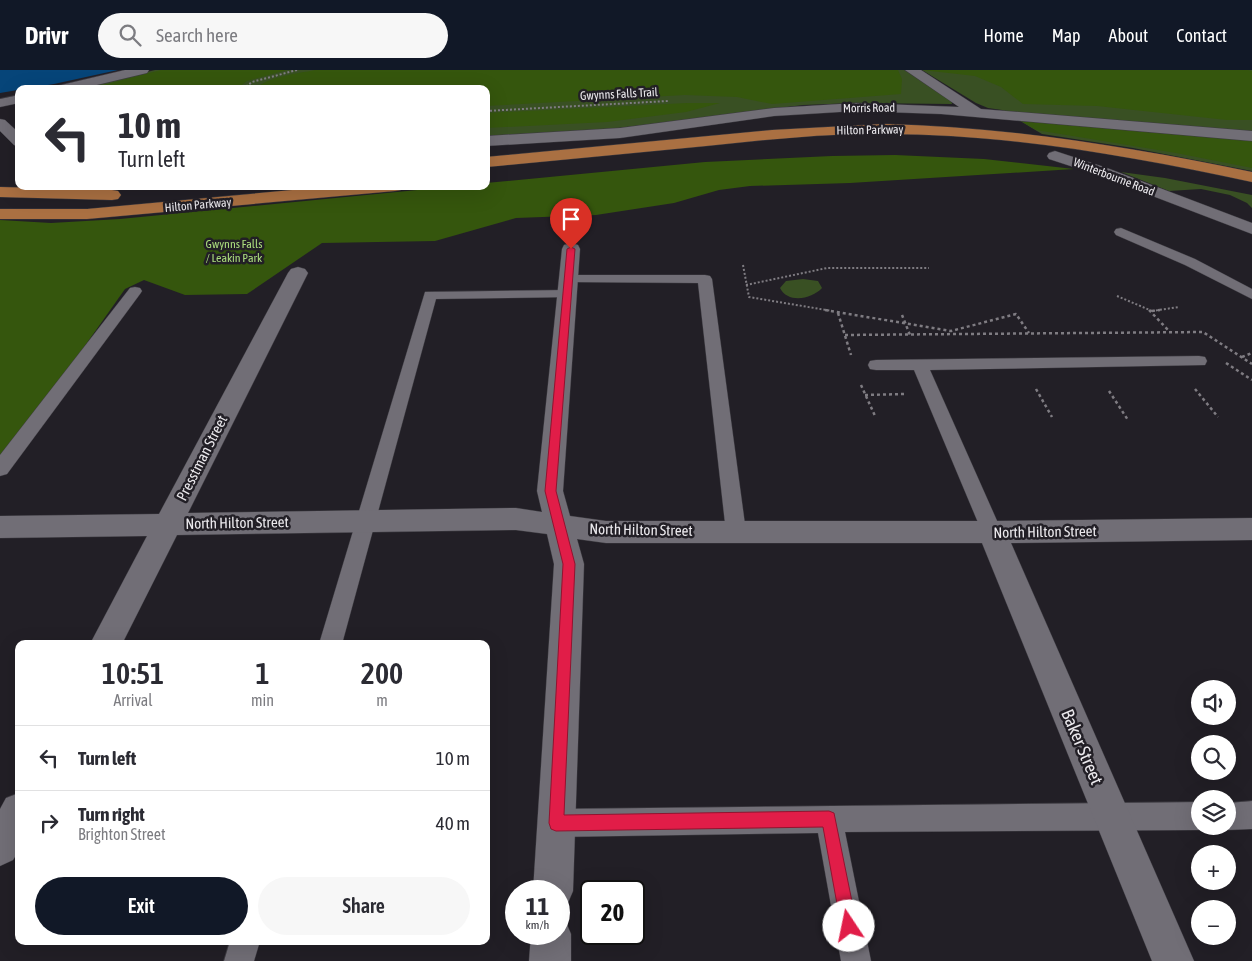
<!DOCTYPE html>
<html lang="en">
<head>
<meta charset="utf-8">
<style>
	:root { --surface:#fff; --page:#f7f7f7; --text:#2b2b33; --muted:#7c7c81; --line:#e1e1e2; --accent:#111827 }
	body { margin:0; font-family:"Asap Condensed",sans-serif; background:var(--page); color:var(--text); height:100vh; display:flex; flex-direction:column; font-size:19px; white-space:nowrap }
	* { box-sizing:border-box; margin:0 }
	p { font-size:16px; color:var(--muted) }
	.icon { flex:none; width:28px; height:28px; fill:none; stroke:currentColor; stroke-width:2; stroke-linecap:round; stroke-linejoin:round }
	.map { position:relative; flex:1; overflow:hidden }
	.sheet { position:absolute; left:15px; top:570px; width:475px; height:305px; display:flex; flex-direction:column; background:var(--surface); border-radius:10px; box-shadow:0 5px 20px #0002 }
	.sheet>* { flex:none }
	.hud { position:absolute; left:15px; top:15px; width:475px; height:105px; border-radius:10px; box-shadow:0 5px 20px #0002; background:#fff; color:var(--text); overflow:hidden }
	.fabs { position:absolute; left:1191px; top:610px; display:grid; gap:10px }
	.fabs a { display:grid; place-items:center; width:45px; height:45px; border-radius:50%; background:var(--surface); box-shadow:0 5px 20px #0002; font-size:25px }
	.speed { position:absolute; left:505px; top:810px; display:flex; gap:10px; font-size:25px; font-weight:700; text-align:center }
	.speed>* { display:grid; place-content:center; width:65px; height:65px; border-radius:50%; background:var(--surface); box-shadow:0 5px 20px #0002; line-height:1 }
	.speed small { font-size:12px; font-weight:400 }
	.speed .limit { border:2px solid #111; border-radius:8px; background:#fff; color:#111 }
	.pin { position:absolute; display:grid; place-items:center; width:42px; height:42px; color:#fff; margin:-51px -21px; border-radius:50% 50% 50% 0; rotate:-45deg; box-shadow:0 0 5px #0007 }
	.pin .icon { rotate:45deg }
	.me { position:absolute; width:55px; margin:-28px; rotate:349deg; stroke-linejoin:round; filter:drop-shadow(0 0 4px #0008) }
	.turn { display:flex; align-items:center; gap:18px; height:105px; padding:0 20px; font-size:22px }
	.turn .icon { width:65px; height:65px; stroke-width:2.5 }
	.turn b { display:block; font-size:35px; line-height:42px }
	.eta { display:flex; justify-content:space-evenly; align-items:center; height:85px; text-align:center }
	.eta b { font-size:30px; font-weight:600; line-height:35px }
	.primary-button { display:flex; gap:10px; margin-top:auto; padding:10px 20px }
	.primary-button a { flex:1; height:58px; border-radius:30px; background:var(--accent); color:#fff; font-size:20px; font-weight:600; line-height:58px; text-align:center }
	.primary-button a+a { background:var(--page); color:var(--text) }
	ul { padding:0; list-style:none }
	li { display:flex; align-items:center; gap:15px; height:65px; padding:0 20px; border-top:1px solid var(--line) }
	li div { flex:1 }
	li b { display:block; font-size:19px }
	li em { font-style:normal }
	header { display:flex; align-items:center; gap:30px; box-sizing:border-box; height:70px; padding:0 25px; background:var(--accent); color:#fff }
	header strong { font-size:24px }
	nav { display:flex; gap:28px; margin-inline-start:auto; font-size:18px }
	.search { width:350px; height:45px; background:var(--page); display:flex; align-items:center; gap:12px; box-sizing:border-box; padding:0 18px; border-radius:28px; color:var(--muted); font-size:19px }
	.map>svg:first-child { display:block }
	.green { fill:#395023 }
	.forest { fill:#35560d }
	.water { fill:#064579 }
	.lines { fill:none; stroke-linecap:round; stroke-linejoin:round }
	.service-casing { stroke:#3c3a40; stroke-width:1 }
	.minor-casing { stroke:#3c3a40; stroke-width:1 }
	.tertiary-casing { stroke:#3c3a40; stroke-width:1 }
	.primary-casing { stroke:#3c3a40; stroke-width:1 }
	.path-far1 { stroke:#7f7c82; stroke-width:2; stroke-dasharray:2 2; stroke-linecap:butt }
	.path { stroke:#7f7c82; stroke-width:2.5; stroke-dasharray:3 3; stroke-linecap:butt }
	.service { fill:#716e76; fill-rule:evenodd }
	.minor { fill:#716e76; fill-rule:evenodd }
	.tertiary { fill:#716e76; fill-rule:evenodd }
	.primary { fill:#aa7042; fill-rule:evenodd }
	.route { fill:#e11d48; stroke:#92132f }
	.labels { text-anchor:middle; stroke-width:5; stroke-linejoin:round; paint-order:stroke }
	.far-street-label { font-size:12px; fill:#ebe9ed; stroke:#221f26 }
	.far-park-label { font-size:12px; fill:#aadc7d; stroke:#221f26 }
	.street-label { font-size:15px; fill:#ebe9ed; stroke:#221f26 }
	.near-street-label { font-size:18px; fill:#ebe9ed; stroke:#221f26 }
</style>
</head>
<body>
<header>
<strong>Drivr</strong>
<div class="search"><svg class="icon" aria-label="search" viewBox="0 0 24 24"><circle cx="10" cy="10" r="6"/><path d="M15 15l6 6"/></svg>Search here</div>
<nav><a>Home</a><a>Map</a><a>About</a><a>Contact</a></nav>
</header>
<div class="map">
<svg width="1252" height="891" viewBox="0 0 1252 891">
	<rect width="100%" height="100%" fill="#221f26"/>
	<g class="green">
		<polygon points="155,0 906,0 951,29 952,34 856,33 803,35 611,59 486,66 486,19 78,19"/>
		<polygon points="922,0 1252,0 1252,101 1133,78 1042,64 1002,40 988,38 976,33"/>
		<polygon points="1121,102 1165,108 1252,125 1252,138 1247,133 1230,125 1201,119 1169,121"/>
		<path d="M803 209 818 211 822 218C812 229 788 234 780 218L786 211Z"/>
	</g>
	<g class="forest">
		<polygon points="161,0 287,0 247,11 237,19 88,19"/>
		<path d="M315 0H898L902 9 901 24 772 34 737 27 685 25 486 36V19H255C269 6 297 4 315 0Z"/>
		<polygon points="922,0 1248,0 1252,1 1252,50 1227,50 1097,36 1023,34 1001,17 975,6"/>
		<polygon points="687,33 720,33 686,42 607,52 486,58 486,43"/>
		<polygon points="1021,51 1252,71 1252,98 1176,83 1036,60"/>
		<polygon points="895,85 984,89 1074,99 850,113 750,116 719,120 674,133 596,145 516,148 435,171 322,173 247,224 185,225 144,210 125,219 65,304 0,389 0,150 51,153 120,149 458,116 486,116 486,113 705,92 832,86"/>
	</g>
	<polygon class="water" points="0,0 118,0 54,14 0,23"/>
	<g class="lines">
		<defs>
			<g id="service">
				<polygon points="1121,158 1195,189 1252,219 1252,229 1185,195 1116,165 1114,162 1116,159"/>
				<polygon points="569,205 705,205 710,206 712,209 746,462 743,468 736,470 729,468 726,462 698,213 564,212 562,209 564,206"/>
				<polygon points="135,217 140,218 142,221 140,224 7,404 0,406 0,385 130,218"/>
				<polygon points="567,220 572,221 574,224 572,227 436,229 342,574 319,574 425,222"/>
				<polygon points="1199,286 1205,287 1207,291 1205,295 930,300 1002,462 999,468 992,470 985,468 982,462 914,300 876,300 870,299 868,295 870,291 876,290"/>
				<polygon points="1252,731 1252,759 1228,760 1220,756 1228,756 1228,733"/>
				<polygon points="1200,732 1200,756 1208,756 1200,760 845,762 871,891 841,891 818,763 556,767 546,763 542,753 546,743 556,739"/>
				<polygon points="230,871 260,871 254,891 224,891"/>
			</g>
			<g id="minor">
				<polygon points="905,0 921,0 981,39 1252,61 1252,71 941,44 856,41 774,46 620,68 486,76 486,66 620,58 774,38 856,33 959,37"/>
				<polygon points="0,49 5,50 19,63 19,77 14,75 0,61"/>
				<polygon points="1055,81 1107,98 1252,153 1252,164 1095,104 1049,89 1047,86 1049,83"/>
				<polygon points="571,173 578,175 580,179 563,421 570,446 606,451 992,451 1252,448 1252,470 1011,473 1194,891 1152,891 982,473 606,473 577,469 584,494 573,821 567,835 559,838 559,821 533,821 554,494 547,464 516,460 177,465 122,574 90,574 147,466 0,468 0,446 159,444 288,203 291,199 298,197 305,199 308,203 188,443 516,438 542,442 537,421 562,179 564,175"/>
				<polygon points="19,723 19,780 13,790 0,796 0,739 6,728"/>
				<polygon points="559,847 565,850 571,864 571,891 529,891 531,864 559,864"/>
			</g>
			<g id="tertiary">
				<polygon points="125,0 149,0 147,3 80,19 55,19 57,16"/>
				<polygon points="19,25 19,33 0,37 0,29"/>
			</g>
			<g id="primary">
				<path d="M884 54C1009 57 1130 77 1252 102V112C1131 86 1008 64 884 64 824 63 765 70 706 76 633 83 560 90 486 97V87L772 60Z"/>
				<polygon points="336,116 403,116 401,120 395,121 87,149 0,149 0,139 87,139"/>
				<polygon points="0,117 112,120 118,121 121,125 118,129 112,130 0,127"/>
			</g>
		</defs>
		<use href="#service" class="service-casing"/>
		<use href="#minor" class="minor-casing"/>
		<use href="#tertiary" class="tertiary-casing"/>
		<use href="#primary" class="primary-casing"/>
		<g class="path-far1">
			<polyline points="243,19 252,12 297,0"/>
			<polyline points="486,41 668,31"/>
			<polyline points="743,195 749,227 832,241"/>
			<polyline points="746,215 827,198 929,198"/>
			<polyline points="1117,226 1152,241"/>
			<polyline points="1152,241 1179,237"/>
		</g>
		<g class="path">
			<polyline points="825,240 951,261 1016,244 1029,263"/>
			<polyline points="1149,240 1170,262"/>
			<polyline points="1152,241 1160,240"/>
			<polyline points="838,243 851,285"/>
			<polyline points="902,245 910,265"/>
			<polyline points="845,265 1203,262 1252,294"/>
			<polyline points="1242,287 1252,283"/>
			<polyline points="1226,293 1252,310"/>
			<polyline points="861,315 875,346"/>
			<polyline points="1036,319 1052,347"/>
			<polyline points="1195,319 1218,347"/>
			<polyline points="1109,321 1128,350"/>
			<polyline points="865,325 905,324"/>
		</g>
		<use href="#service" class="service"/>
		<use href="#minor" class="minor"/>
		<use href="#tertiary" class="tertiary"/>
		<use href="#primary" class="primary"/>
	</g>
	<polygon class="route" points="571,177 575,179 556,421 575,494 564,745 829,741 834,743 857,856 855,861 849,864 843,861 841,856 823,757 556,761 551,759 549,753 563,494 545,421 567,179"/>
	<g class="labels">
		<g class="far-street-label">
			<text transform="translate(619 24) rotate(-3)" y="4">Gwynns Falls Trail</text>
			<text transform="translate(869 38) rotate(-1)" y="4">Morris Road</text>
			<text transform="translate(870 60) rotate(-1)" y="4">Hilton Parkway</text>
			<text transform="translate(1114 107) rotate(21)" y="4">Winterbourne Road</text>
			<text transform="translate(198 135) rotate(-5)" y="4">Hilton Parkway</text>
		</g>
		<g class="far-park-label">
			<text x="234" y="178">Gwynns Falls<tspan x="234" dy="14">/ Leakin Park</tspan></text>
		</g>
		<g class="street-label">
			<text transform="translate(202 388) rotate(-63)" y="5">Presstman Street</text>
			<text transform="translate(237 453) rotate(-1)" y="5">North Hilton Street</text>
			<text transform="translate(641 460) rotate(1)" y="5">North Hilton Street</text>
			<text transform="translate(1045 462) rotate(-1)" y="5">North Hilton Street</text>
		</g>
		<g class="near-street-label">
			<text transform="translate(1082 677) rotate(67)" y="6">Baker Street</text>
		</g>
	</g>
</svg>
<div class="fabs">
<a><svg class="icon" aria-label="sound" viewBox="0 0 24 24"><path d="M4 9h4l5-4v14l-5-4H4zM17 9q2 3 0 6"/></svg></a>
<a><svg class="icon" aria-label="search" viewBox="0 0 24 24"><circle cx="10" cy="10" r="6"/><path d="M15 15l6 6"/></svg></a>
<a><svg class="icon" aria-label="layers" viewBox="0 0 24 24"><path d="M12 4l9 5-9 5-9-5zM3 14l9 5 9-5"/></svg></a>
<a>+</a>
<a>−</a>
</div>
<div class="speed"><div>11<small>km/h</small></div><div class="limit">20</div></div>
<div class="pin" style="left:571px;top:179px;background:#d93025"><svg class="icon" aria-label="arrive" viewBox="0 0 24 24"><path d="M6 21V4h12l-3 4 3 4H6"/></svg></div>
<svg class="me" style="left:849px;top:856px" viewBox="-20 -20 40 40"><circle r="19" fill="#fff"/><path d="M0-13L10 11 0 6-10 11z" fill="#e11d48"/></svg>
<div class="hud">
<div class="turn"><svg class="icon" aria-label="left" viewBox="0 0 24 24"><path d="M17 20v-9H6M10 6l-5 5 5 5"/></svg><div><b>10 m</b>Turn left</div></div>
</div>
<section class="sheet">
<div class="eta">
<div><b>10:51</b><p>Arrival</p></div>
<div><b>1</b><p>min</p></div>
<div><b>200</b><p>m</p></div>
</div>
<ul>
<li><svg class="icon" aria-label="left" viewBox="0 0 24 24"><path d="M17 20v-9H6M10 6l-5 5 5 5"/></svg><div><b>Turn left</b></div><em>10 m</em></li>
<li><svg class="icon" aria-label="right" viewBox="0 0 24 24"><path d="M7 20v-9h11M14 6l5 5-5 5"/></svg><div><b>Turn right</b><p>Brighton Street</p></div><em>40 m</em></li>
</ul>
<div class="primary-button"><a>Exit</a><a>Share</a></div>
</section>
</div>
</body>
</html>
